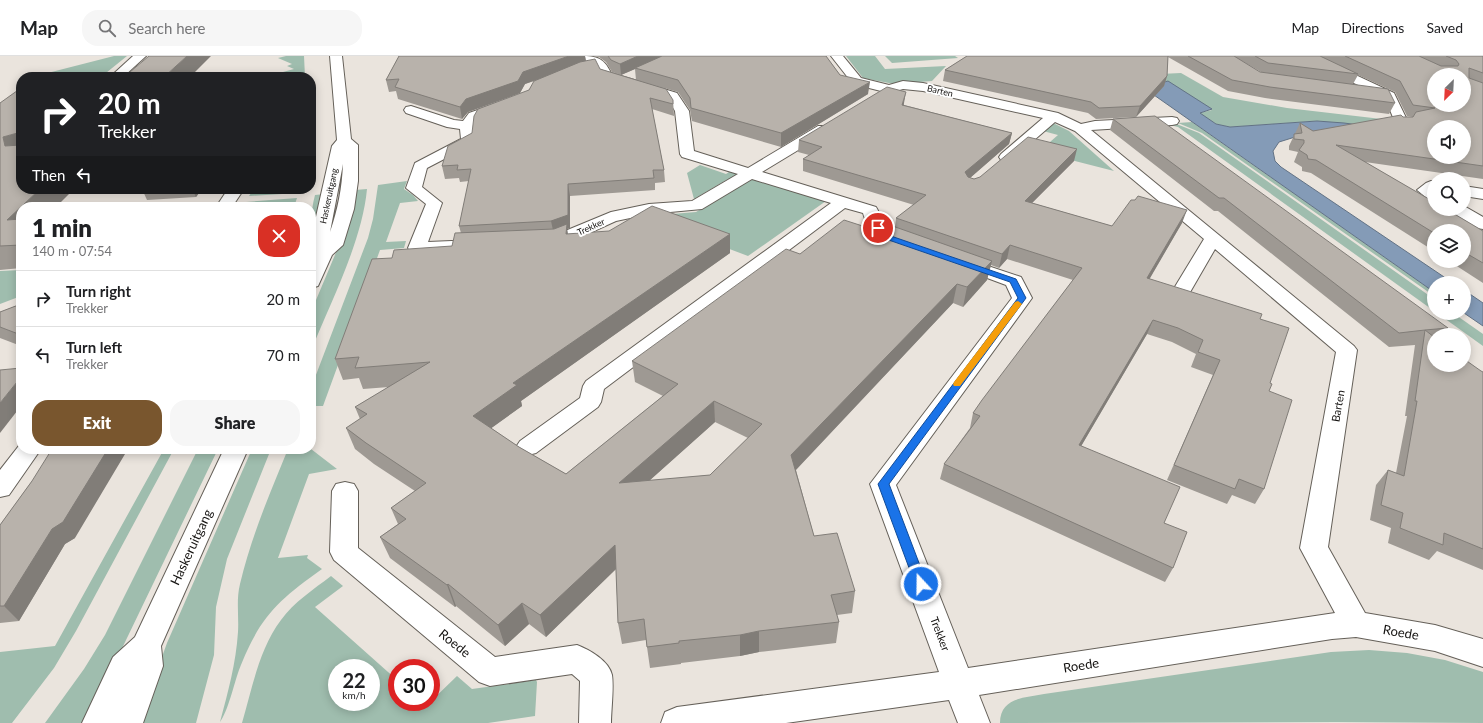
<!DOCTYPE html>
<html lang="en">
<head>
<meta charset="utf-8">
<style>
	:root { --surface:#fff; --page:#f6f6f6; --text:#202124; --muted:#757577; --line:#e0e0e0; --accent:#79562e }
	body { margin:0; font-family:Lato,sans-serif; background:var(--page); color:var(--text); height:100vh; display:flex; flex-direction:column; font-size:15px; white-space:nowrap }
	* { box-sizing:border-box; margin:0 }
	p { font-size:13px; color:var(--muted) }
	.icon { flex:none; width:22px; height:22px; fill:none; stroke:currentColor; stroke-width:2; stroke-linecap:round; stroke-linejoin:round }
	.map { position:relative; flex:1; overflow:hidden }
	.side { position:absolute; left:16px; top:146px; width:300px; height:252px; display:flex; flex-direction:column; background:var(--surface); border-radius:16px; box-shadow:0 2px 10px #0003 }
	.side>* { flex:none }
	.top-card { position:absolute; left:16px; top:16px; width:300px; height:122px; border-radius:16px; box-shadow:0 2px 10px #0003; background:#202124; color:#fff; overflow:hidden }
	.needle { width:26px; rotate:204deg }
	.tools { position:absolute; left:1427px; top:12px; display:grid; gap:8px }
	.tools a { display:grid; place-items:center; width:44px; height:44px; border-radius:50%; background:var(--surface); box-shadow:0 2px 10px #0003; font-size:20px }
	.speed { position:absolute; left:328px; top:603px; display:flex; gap:8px; font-size:20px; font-weight:700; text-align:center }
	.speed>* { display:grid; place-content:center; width:52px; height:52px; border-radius:50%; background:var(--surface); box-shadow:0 2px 10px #0003; line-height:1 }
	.speed small { font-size:10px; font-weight:400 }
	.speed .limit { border:6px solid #d22; background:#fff; color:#111 }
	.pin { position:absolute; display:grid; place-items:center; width:34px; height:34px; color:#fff; margin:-17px; border:2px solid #fff; border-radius:50%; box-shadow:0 1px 4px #0007 }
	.me { position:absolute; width:44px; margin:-22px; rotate:339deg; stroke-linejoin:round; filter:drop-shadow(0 0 3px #0008) }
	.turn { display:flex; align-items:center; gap:14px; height:84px; padding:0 16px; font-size:18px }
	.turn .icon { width:52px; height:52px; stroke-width:2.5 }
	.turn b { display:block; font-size:28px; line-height:34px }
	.then { display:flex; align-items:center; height:38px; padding:0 16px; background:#0003; gap:8px; font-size:15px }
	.round { display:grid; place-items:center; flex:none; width:42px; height:42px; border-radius:16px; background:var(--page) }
	.overview { display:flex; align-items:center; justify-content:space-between; height:68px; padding:0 16px }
	h1 { font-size:24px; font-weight:800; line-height:30px }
	.primary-button { display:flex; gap:8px; margin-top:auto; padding:8px 16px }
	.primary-button a { flex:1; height:46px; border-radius:16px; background:var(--accent); color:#fff; font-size:16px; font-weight:800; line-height:46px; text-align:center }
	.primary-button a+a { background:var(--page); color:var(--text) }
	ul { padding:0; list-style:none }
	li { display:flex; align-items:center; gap:12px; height:56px; padding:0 16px; border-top:1px solid var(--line) }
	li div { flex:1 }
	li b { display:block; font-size:15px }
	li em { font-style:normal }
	header { display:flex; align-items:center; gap:24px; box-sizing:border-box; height:56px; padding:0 20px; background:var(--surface); border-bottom:1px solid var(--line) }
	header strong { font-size:19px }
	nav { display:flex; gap:22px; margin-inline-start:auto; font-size:14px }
	.search { width:280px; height:36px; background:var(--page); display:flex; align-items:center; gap:10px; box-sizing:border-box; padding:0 14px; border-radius:16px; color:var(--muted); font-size:15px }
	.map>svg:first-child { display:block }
	.green { fill:#9fbdae; fill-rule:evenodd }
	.water { fill:#849bb7; stroke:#627285 }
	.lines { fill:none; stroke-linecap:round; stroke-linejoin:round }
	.street-casing { stroke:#656059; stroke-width:2 }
	.secondary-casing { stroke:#656059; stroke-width:2 }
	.street { fill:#fff; fill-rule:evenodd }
	.secondary { fill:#fff; fill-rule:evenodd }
	.wall { fill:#9e9993; fill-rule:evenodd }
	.shaded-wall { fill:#817d78 }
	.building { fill:#b8b2ab; stroke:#817d78; fill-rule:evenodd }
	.route { fill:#1a73e8; stroke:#114b97 }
	.slow { fill:#f59e0b }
	.labels { text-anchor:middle; stroke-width:4; stroke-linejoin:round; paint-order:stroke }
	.far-street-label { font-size:9px; fill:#141210; stroke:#fff }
	.street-label { font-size:11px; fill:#141210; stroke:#fff }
	.near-street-label { font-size:13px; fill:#141210; stroke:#fff }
</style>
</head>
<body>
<header>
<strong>Map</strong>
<div class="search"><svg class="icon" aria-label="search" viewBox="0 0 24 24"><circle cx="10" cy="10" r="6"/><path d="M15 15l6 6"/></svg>Search here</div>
<nav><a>Map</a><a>Directions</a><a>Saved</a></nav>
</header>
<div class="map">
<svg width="1483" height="667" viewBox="0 0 1483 667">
	<rect width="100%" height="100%" fill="#eae4dd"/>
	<g class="green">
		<polygon points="114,0 127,0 101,21 32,21"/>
		<polygon points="286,0 304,0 305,21 278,21 272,19 294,13 287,10 292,8 278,2"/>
		<polygon points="846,0 875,0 885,13 946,10 932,25 894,28 863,22"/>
		<polygon points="885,0 955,0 958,2 892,7"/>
		<polygon points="1181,17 1223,41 1287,52 1390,64 1393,74 1317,65 1230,71 1216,68 1199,57 1212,54 1162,26 1160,18"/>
		<polygon points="1192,66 1434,236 1434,240 1202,77 1178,67"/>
		<polygon points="1053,67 1069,75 1114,115 1024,92 1042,93 1058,79 1043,75"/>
		<polygon points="1174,67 1199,77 1434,243 1434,255 1178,71 1166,68"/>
		<polygon points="700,109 726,118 732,114 743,118 732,124 728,123 694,143 687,117"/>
		<polygon points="753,121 826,145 748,200 650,163 649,160 696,156"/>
		<polygon points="407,125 404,133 413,139 418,145 400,147 386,186 406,185 404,192 380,194 323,350 316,350 311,365 311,332 368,182 373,163 378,129"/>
		<polygon points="254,133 299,133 298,137 249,140"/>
		<path d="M367 133C362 186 331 245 311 295V256L345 175 355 134Z"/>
		<path d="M324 138 311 193C311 175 310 157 315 139Z"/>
		<polygon points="297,142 294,151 242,151 246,146"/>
		<polygon points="21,214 21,240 0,248 0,215"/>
		<polygon points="1437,257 1453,257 1483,278 1483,290"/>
		<polygon points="164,393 174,393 76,575 54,612 12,667 0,667 0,596 55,590"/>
		<polygon points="198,393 218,393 114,609 84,667 45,667 84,613 105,579"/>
		<polygon points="252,393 271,393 227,503 216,551 214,599 196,667 138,667 167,587"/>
		<path d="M288 393H311L337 413 309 418 278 502 308 499 307 502 322 513C277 545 259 562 239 614 234 628 228 655 220 666 228 636 236 607 238 576 239 560 236 544 240 528 251 481 270 437 288 393Z"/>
		<path d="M331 520 343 530 315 551 397 624V646H421L426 650 457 620 472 633 536 624 537 626 535 660 488 667H242C252 633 259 593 281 564 294 546 314 533 331 520ZM337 612H371V646H337Z"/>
		<path d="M1369 594 1407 597 1445 604 1483 616V667L1336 666 1000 667C1000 641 1025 642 1044 638L1331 596Z"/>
	</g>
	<g class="water">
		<polygon points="1168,25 1212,53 1200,57 1216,68 1230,71 1317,65 1344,67 1434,79 1295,81 1279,86 1273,95 1275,105 1281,111 1453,227 1434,227 1434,236 1144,32"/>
		<polygon points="1464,234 1483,247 1483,270 1464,257"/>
	</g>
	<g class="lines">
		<defs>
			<g id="street">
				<polygon points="133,0 146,0 123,21 110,21"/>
				<path d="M577 0C595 0 603 0 611 17L677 37 689 55 694 95 748 112 818 70H828L830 73 828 76 762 116 876 151C881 158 882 171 890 176 897 180 906 178 911 185L908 189C901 190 883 187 877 182 870 177 865 164 863 157L845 152 604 333 601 346 598 351 536 397 528 399 520 397 516 391 520 385 580 342 583 330 586 325 831 147 752 123 702 153 649 158 616 165 563 189 549 191 543 190 540 186 543 182 553 180 611 156 649 148 692 145 738 118 682 101 680 98 675 55 668 43 617 28 602 22 594 8 579 2Z"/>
				<polygon points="831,0 843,0 861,22 889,29 903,25 923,27 1058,57 1081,68 1095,65 1172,61 1177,62 1179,65 1177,68 1172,69 1091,74 1354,290 1357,294 1328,491 1365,557 1435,569 1483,583 1483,611 1435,595 1356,581 1332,583 979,639 990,667 958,667 949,644 786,667 661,667 665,656 677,651 939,616 870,428 1012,242 1006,229 955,210 952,206 955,202 961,201 1021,221 1032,242 896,429 968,612 1335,557 1300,492 1336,296 1215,193 1189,238 1182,240 1175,238 1173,234 1204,183 1075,75 1055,66 1011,104 1006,105 1001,104 999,101 1001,98 1043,62 923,35 903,33 889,37 853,28"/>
				<polygon points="1300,0 1315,0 1394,37 1409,68 1407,71 1397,71 1385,42 1302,2"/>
				<path d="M501 46 506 47 507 50 506 53C496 56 474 60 474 72 474 78 476 83 473 88L427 112 422 131 442 147 428 186 452 185 458 186 461 190 458 194C444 197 425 199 411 196L408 192 426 148 406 132 415 107 461 83 460 73 447 71 406 57 404 54 406 51 411 50 454 64 463 65 469 57Z"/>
				<polygon points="1431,125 1434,125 1434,145 1428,143 1417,134 1426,127"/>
				<polygon points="1464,130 1483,133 1483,143 1464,140"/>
				<polygon points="228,133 244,133 232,151 216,151"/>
				<polygon points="1464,150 1483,161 1483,173 1477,172 1451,156 1449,153 1464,153"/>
				<polygon points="21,387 21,393 41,393 9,439 0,441 0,414"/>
				<path d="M345 426 354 428 358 435V492L495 601 577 589C590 594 609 605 612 619 614 632 611 654 611 667H579L580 625 572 618 490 630 479 626 334 504 330 496 332 435 336 428Z"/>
			</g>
			<g id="secondary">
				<path d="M330 0H342L351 83 358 89V125L354 153 343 189 332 199 318 230 311 232V205L315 197 311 192V183L332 90 337 84ZM343 108C342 132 338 153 330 176Z"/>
				<polygon points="224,393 248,393 161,590 163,610 143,667 82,667 113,601 135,581"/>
			</g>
		</defs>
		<use href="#street" class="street-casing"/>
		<use href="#secondary" class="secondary-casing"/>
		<use href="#street" class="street"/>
		<use href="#secondary" class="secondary"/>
	</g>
	<g class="wall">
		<path d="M399 0H585L586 5 600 13 621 19 612 16 606 6 599 1 591 0H826L840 19 868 38 781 91 692 65 690 54 678 36 636 24 635 13 621 19 673 44 674 60 652 53 664 114 665 126 655 127V134L570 140V172L567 173 568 178H730V197L521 345 522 350 491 372 519 391 566 418 663 340 635 326 632 305 800 198 875 174 895 171 896 162 914 149 803 115V103L809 99 798 96 799 84 904 47V49L1012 77 1009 88 970 122 974 123 1074 105 1032 147 1112 170 1182 167 1149 223 1260 263 1270 327 1269 335 1264 433 1255 448 1232 439 1227 448 1167 424 1213 319 1191 311 1196 298 1172 286 1147 278 1081 390 1164 467 1173 512 1165 526 940 423 944 408 970 372 973 357 1073 224 1007 203 999 212 991 209 987 224 963 251 953 247 796 414 814 480 855 535 852 557 837 559 839 566 836 587 759 596 740 600 681 607V608L650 612 646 584 622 588 618 567 616 513 546 581 529 568 505 590 456 550 455 551 390 502 380 481 398 468 391 452 415 435 374 408 355 393 346 372 360 363 355 351 389 331 363 333 359 322 343 324 335 303 392 202 452 190 461 177 459 170 469 125 460 126 459 122 445 123 442 110 472 77 529 34 537 24 525 28 520 37 468 56 462 63 398 43 396 35 389 36 386 24ZM715 366 748 382 710 419 649 425Z"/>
		<path d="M967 0H1483V123L1365 106 1483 175V227L1449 205H1464V175H1434V195L1311 117 1302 115V111L1294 106 1298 96 1289 94V90L1300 67 1313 75 1403 61H1413L1407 60 1395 36 1358 19 1353 28 1395 47 1389 58 1265 42 1228 35 1168 1 1167 20 1164 30 1136 61 1096 63 1088 57 943 25 945 14ZM1237 2 1261 16H1260Z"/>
		<polygon points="0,47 21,151 21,212 0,214"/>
		<polygon points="1113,63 1448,272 1443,279 1434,279 1434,309 1483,316 1483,514 1437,495 1429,504 1388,487 1391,472 1370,464 1376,429 1388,414 1396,417 1407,360 1405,360 1415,289 1389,291 1218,155 1214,155 1110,74"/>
		<polygon points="142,133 202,133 196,141 147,144"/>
		<polygon points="21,248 21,290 0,282 0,256"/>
		<polygon points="32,425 75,482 65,488 19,565 0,567 0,469"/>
	</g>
	<g class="shaded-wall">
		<polygon points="187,0 211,0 190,21 164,21"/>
		<polygon points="569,0 585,0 586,6 525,28 520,37 468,56 462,63 460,51 466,43 523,16"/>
		<polygon points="638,0 665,0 635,12 635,13 621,19 620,8"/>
		<polygon points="1167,20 1164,30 1136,61 1140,50"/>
		<polygon points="870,26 868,38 781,91 781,77"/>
		<polygon points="906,36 904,47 901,60 902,49"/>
		<polygon points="21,76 21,99 5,90 3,81"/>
		<polygon points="1012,77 1009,88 963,128 965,116"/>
		<polygon points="1077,93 1074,105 1022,157 1025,145"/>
		<polygon points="568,128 570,140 570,172 567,173 569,186 554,179 551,165"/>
		<polygon points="40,133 74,133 56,151 21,151 21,185 7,164"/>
		<polygon points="192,133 202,133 196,141"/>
		<polygon points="1187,154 1182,167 1142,236 1147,222"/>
		<polygon points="730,178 730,197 521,345 522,350 479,381 473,360 513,327"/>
		<polygon points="1010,189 1007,203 999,212 1002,198"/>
		<polygon points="992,205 987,224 963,251 967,231"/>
		<polygon points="957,228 953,247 790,420 791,399"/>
		<polygon points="1153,264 1147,278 1073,404 1079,389"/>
		<polygon points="21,321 21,350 0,377 0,347"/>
		<polygon points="714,345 715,366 622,449 619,427"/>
		<polygon points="108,393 128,393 75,482 65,488 19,565 4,550 52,473"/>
		<polygon points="615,489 618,511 546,581 540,559"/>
		<polygon points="448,528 456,550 455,551 447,529"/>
		<polygon points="522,547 529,568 505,590 498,569"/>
		<polygon points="759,575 759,596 740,600 740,579"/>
	</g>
	<g class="building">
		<polygon points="149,0 187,0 164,21 124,21"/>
		<polygon points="399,0 569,0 523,16 518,25 466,43 460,51 395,31 399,23 386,24"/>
		<polygon points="608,0 638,0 620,8 611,4"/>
		<polygon points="662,0 826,0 840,19 870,26 781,77 691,52 690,42 678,24 635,12"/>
		<polygon points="967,0 1168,0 1167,20 1140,50 1099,52 1091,46 945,14"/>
		<polygon points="1188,0 1234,0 1260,16 1388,33 1395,47 1270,31 1232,24"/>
		<polygon points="1255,0 1320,0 1358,18 1268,7"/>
		<path d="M1345 0H1419L1441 10H1458L1459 8 1456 4 1446 0H1483V17L1469 12V22L1483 27V110L1336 89 1434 146V153H1446L1483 175V207L1464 196V175H1434V177L1316 104 1308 103 1307 99 1299 94 1304 87V84L1294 83V78L1302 77 1300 67 1313 75 1401 59 1403 61H1413L1416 56 1435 52 1413 49 1400 25ZM1434 19H1464V49H1434ZM1434 71H1464V101H1434Z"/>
		<polygon points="595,3 600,13 666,33 673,44 673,48 650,42 664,114 653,114 654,122 568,128 568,159 551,165 459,170 471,113 457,114 458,109 442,110 448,90 472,77 474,60 478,53 529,34 534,25 580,6"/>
		<polygon points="74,17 82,21 37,21 40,19"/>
		<polygon points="887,31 906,36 902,49 1012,77 965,116 968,121 974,123 980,121 1028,81 1077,93 1025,145 1112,170 1131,144 1135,144 1138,140 1187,154 1147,222 1262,258 1260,263 1289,272 1270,327 1272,328 1269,335 1292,344 1264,433 1239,423 1235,433 1174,409 1220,304 1198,296 1203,284 1178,272 1153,264 1079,389 1180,431 1164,467 1187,476 1173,512 944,408 980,360 973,357 982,344 1082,212 1010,189 1002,198 896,162 926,139 803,103 822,91 799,84"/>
		<polygon points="21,32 21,76 3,81 5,90 21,89 21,133 40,133 7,164 21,163 21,189 0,190 0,47"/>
		<polygon points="1155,60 1448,272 1425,274 1434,281 1434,309 1464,309 1464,303 1481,315 1483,316 1483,493 1444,477 1443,489 1400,472 1403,457 1381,449 1388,414 1404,420 1417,345 1415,345 1425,274 1399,277 1224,142 1219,142 1113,63"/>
		<path d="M652 150 730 178 513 327 517 329 473 360 519 391 566 418 678 328 632 305 786 193 800 198 844 164 875 174 884 167 992 205 967 231 957 228 791 399 814 480 837 477 855 535 831 539 839 566 759 575 740 579 679 585V587L647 591 644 563 618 567 615 489 540 559 522 547 498 569 448 528 447 529 380 481 406 463 391 452 426 427 366 387 346 372 367 358 355 351 430 306 355 312 359 301 335 303 372 203 392 202 394 194 452 190 455 177 554 173 567 168 566 178 609 175ZM714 345 762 368 710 419 619 427Z"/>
		<polygon points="21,248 21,279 0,271 0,256"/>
		<polygon points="21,312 21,321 0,347 0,314"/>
		<polygon points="52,393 108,393 63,466 52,473 4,550 0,550 0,469 32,425"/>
	</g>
	<polygon class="route" points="876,170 881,170 885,178 1016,223 1026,242 889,428 927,528 925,531 921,533 917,531 915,528 878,428 1018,242 1010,226 880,181 875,172"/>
	<polygon class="slow" points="1018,245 1022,248 960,330 954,330 953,328 954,326 1015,246"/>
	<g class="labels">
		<g class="far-street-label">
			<text transform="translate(940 35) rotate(13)" y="3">Barten</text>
			<text transform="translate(329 140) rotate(-78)" y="3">Haskeruitgang</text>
			<text transform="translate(591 171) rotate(-24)" y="3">Trekker</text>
		</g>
		<g class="street-label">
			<text transform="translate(1338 350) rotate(-80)" y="4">Barten</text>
			<text transform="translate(940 578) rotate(69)" y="4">Trekker</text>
		</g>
		<g class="near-street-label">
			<text transform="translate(191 491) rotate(-65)" y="5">Haskeruitgang</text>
			<text transform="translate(1401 576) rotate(10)" y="5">Roede</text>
			<text transform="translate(455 587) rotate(39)" y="5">Roede</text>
			<text transform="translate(1081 609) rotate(-9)" y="5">Roede</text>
		</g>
	</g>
</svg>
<div class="tools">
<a><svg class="needle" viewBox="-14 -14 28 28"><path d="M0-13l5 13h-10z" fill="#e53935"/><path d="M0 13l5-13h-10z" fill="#757577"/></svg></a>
<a><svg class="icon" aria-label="sound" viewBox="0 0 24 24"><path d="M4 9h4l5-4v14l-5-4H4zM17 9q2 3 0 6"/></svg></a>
<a><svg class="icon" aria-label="search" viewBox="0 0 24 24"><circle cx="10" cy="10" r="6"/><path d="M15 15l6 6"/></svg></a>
<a><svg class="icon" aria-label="layers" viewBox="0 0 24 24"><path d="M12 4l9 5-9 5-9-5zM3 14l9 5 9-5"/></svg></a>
<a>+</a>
<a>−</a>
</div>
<div class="speed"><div>22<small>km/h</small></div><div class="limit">30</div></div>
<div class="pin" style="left:878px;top:172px;background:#d93025"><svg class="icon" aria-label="arrive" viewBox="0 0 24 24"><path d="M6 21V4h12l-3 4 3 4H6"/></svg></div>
<svg class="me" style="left:921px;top:528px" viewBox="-20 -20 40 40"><circle r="17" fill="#1a73e8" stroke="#fff" stroke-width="3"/><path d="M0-11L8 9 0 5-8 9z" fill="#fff"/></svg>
<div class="top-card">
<div class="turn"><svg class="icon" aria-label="right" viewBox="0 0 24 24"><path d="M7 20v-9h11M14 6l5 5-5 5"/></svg><div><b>20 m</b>Trekker</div></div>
<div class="then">Then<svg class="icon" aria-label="left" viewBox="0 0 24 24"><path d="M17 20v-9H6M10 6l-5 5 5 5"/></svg></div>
</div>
<section class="side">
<div class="overview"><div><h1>1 min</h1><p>140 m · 07:54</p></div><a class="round" style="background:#d93025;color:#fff"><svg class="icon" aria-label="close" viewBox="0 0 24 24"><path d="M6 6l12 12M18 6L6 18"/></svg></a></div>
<ul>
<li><svg class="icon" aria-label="right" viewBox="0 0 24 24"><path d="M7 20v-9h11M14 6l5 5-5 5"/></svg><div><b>Turn right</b><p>Trekker</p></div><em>20 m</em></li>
<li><svg class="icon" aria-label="left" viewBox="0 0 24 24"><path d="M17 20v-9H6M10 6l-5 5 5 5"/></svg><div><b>Turn left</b><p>Trekker</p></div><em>70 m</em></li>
</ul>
<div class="primary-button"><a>Exit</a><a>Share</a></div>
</section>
</div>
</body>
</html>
